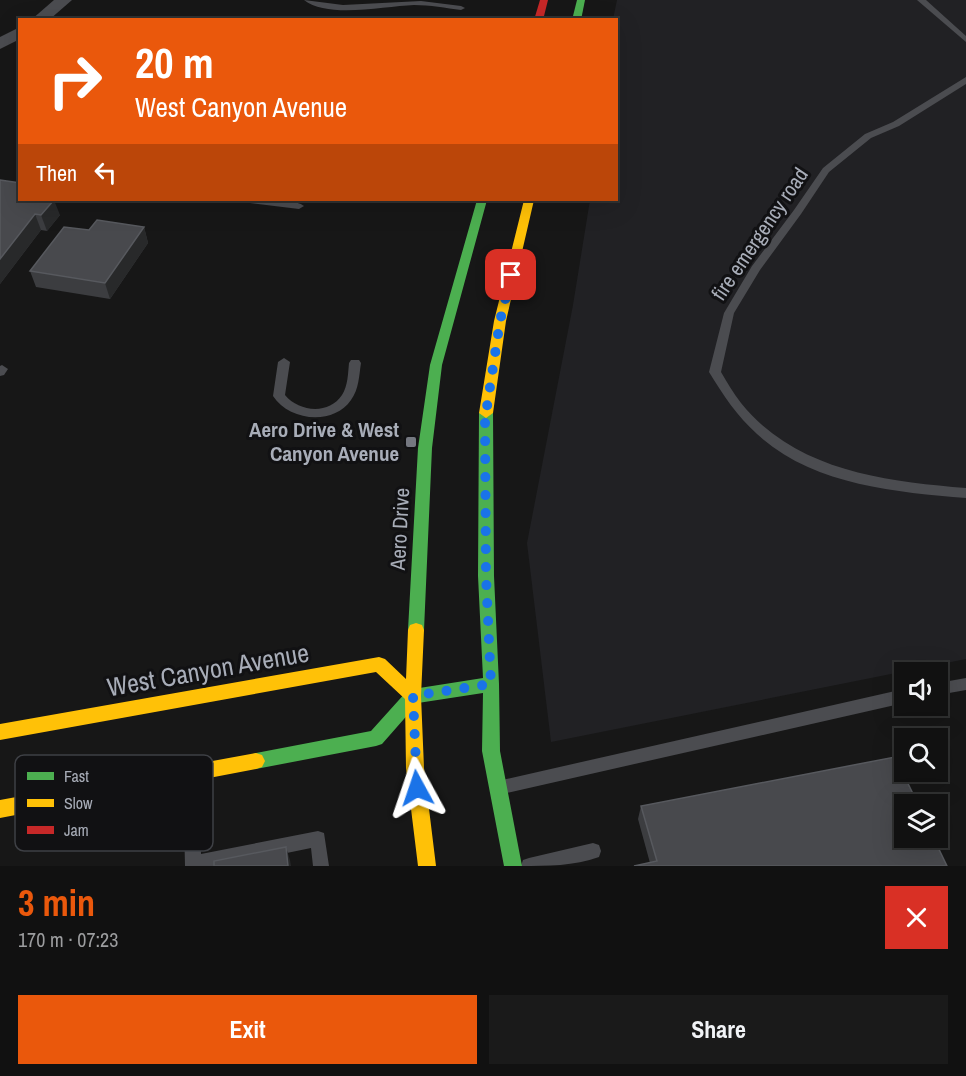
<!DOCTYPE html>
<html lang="en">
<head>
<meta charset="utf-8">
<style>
	:root { --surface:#111; --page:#1a1a1a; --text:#f1f3f6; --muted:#9c9d9f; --line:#303131; --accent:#ea580c }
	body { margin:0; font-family:"Archivo Narrow",sans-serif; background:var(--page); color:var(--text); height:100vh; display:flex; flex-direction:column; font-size:22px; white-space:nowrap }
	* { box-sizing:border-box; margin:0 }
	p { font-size:20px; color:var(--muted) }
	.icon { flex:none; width:33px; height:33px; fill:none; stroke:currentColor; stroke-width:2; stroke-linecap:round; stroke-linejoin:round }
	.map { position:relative; height:866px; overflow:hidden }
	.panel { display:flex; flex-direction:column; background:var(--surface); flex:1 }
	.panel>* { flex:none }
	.banner { position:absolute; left:18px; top:18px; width:600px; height:183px; border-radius:0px; box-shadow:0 6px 24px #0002,0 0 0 2px var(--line); background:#ea580c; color:#fff; overflow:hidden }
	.controls { position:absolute; left:894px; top:662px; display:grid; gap:12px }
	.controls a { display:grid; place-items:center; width:54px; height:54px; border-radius:0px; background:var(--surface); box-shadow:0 6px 24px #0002,0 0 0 2px var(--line); font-size:30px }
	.pin { position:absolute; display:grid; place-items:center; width:51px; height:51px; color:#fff; margin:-26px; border-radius:12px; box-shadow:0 3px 9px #0006 }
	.me { position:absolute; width:66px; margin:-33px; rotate:355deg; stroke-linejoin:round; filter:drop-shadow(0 0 4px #0008) }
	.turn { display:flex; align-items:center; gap:21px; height:126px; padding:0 18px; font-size:27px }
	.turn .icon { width:78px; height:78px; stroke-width:2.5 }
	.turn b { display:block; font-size:42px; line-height:51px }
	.then { display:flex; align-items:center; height:57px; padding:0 18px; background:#0003; gap:12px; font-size:22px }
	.round { display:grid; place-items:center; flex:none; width:63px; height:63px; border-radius:0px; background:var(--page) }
	.summary { display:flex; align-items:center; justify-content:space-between; height:102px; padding:0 18px }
	h1 { font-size:36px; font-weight:800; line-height:45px; color:var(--accent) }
	.primary-button { display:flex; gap:12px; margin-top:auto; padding:12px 18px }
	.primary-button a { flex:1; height:69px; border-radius:0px; background:var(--accent); color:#fff; font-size:24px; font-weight:800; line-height:69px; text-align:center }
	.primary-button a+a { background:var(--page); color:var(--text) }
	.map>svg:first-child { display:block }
	.built { fill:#212124 }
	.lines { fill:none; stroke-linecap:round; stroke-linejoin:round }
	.lane { fill:#4b4c50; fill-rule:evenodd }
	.street { fill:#4b4c50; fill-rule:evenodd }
	.fast { fill:#4caf50; fill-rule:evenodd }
	.slow { fill:#ffc107; fill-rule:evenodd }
	.jam { fill:#c62828; fill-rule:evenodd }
	.wall { fill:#3c3d40 }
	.shaded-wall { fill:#28292a }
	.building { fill:#48494d; stroke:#57595e; stroke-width:1.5 }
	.route { stroke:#1a73e8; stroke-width:10; stroke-dasharray:0 18 }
	.poi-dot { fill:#757880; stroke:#111113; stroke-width:2 }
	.labels { text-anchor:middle; stroke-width:6; stroke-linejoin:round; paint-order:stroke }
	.street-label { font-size:21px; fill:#a8adb8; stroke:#111113 }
	.poi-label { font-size:21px; font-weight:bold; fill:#a8adb8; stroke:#111113; text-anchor:end }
	.near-street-label { font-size:26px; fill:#a8adb8; stroke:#111113 }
	.key { fill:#111113; stroke:#3e4045; stroke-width:1.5 }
	.key-label { font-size:16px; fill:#a8adb8 }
</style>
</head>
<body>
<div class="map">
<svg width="966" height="866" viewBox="0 0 966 866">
	<rect width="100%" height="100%" fill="#171717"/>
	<polygon class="built" points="617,0 966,0 966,659 551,742 527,543 573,305 590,200 616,200 616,20 613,19"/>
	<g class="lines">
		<g class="lane">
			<path d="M304 0 343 5 421 1 461 6 465 8 461 10C446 8 430 5 414 5 385 6 328 19 304 0Z"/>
			<polygon points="917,0 926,0 966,36 966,42"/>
			<path d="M966 77V84L899 126 871 138 829 172 801 214 760 270 734 313 721 372C727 382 733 393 741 403 796 471 885 481 966 488V498C895 492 812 485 757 434 737 416 723 395 709 372L724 313 752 266 794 210 823 168 865 134 893 122Z"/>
			<path d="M245 200C259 199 293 198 304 206L299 209 250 203Z"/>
			<path d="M284 358 290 362 285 395C299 412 329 415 342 395 348 386 348 373 349 363L351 360H359L361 363C359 376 359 389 351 400 333 426 289 421 273 396L278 362Z"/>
			<polygon points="2,365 8,369 4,375 0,376 0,366"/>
			<polygon points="966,678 966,690 938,695 938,683"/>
			<polygon points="904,689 904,703 502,794 497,792 494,787 497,782 502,780"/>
			<polygon points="191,770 196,772 199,777 201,854 318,831 324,833 329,866 313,866 311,848 223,866 185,866 183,777 186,772"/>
			<path d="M593 843 599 845 601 851 599 857C574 866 547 866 521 866L523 860 529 858Z"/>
		</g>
		<g class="street">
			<polygon points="54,0 72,0 49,20 31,20"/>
			<polygon points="20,27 20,39 0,49 0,37"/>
		</g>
		<g class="fast">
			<polygon points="577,0 585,0 581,20 572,20"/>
			<polygon points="477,200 487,200 442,365 432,448 424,630 422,635 416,637 410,635 408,630 418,448 430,365"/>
			<polygon points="486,408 493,413 494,576 499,684 500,751 522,866 504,866 482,751 483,693 418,703 382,744 376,746 256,769 250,767 247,761 250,755 256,753 371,731 407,691 413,689 483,678 478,576 479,413"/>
		</g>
		<g class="slow">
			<polygon points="524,200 534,200 506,321 493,413 486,418 479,413 494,321"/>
			<polygon points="416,623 422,625 424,630 421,696 424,768 436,866 418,866 406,768 405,699 376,672 0,740 0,724 379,657 385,659 406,679 408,630 410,625"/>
			<polygon points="256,753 262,755 265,761 262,767 256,769 0,818 0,800"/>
		</g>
		<polygon class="jam" points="540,0 548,0 543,20 534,20"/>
	</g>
	<g class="wall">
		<polygon points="0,180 20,200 60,215 47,231 41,230 0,284"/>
		<polygon points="144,227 148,243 110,299 36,287 30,271 89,230"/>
		<polygon points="641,806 947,866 650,863 638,819"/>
	</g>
	<g class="shaded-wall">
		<polygon points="54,200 60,215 47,231 41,215"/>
		<polygon points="35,214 41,230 0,284 0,259"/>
		<polygon points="144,227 148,243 110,299 105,283"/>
		<polygon points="286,847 290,860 291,866 288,866"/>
	</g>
	<g class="building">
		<polygon points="0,180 20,183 20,192 18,194 20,194 20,200 54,200 41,215 35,214 0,259"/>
		<polygon points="97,220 144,227 105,283 30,271 64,227 89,230"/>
		<polygon points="895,757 918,804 904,804 904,837 933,837 947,866 634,866 657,861 641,806"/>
		<polygon points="286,847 288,866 214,866 214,861"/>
	</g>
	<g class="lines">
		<polyline class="route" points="417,788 413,696 491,684 486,576 485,420 500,321 511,275"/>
	</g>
	<rect class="poi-dot" x="405" y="436" width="12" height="12" rx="3"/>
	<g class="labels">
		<g class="street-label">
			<text transform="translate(760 234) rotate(-56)" y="7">fire emergency road</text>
			<text transform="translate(400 529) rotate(-87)" y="7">Aero Drive</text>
		</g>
		<g class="poi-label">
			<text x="399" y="437">Aero Drive &amp; West<tspan x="399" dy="24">Canyon Avenue</tspan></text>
		</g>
		<g class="near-street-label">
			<text transform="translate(208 670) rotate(-10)" y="9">West Canyon Avenue</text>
		</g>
	</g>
	<rect x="15" y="755" width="198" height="96" rx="9" class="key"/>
	<rect x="27" y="772" width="27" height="8" fill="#4caf50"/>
	<rect x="27" y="799" width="27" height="8" fill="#ffc107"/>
	<rect x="27" y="826" width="27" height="8" fill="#c62828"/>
	<g class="key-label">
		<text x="64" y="782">Fast</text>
		<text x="64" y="809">Slow</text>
		<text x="64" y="836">Jam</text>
	</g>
</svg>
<div class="controls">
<a><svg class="icon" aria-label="sound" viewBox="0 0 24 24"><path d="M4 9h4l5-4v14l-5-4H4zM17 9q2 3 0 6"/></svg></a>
<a><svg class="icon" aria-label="search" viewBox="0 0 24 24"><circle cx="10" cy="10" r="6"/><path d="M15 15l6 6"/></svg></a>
<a><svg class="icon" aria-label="layers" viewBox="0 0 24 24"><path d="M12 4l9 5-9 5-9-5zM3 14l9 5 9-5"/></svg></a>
</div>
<div class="pin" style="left:511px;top:275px;background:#d93025"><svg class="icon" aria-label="arrive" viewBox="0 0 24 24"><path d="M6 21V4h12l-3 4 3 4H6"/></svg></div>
<svg class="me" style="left:417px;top:788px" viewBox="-20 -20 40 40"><path d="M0-17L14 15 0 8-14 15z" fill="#1a73e8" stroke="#fff" stroke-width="4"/></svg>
<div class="banner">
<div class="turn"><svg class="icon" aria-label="right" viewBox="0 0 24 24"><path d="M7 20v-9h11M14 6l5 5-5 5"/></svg><div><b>20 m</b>West Canyon Avenue</div></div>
<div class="then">Then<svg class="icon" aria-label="left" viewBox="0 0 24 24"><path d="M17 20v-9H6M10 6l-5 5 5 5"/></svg></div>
</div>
</div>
<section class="panel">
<div class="summary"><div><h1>3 min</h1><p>170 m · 07:23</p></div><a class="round" style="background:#d93025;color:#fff"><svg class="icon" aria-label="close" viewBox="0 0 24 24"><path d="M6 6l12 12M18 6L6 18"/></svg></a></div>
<div class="primary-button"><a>Exit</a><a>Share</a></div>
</section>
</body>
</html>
